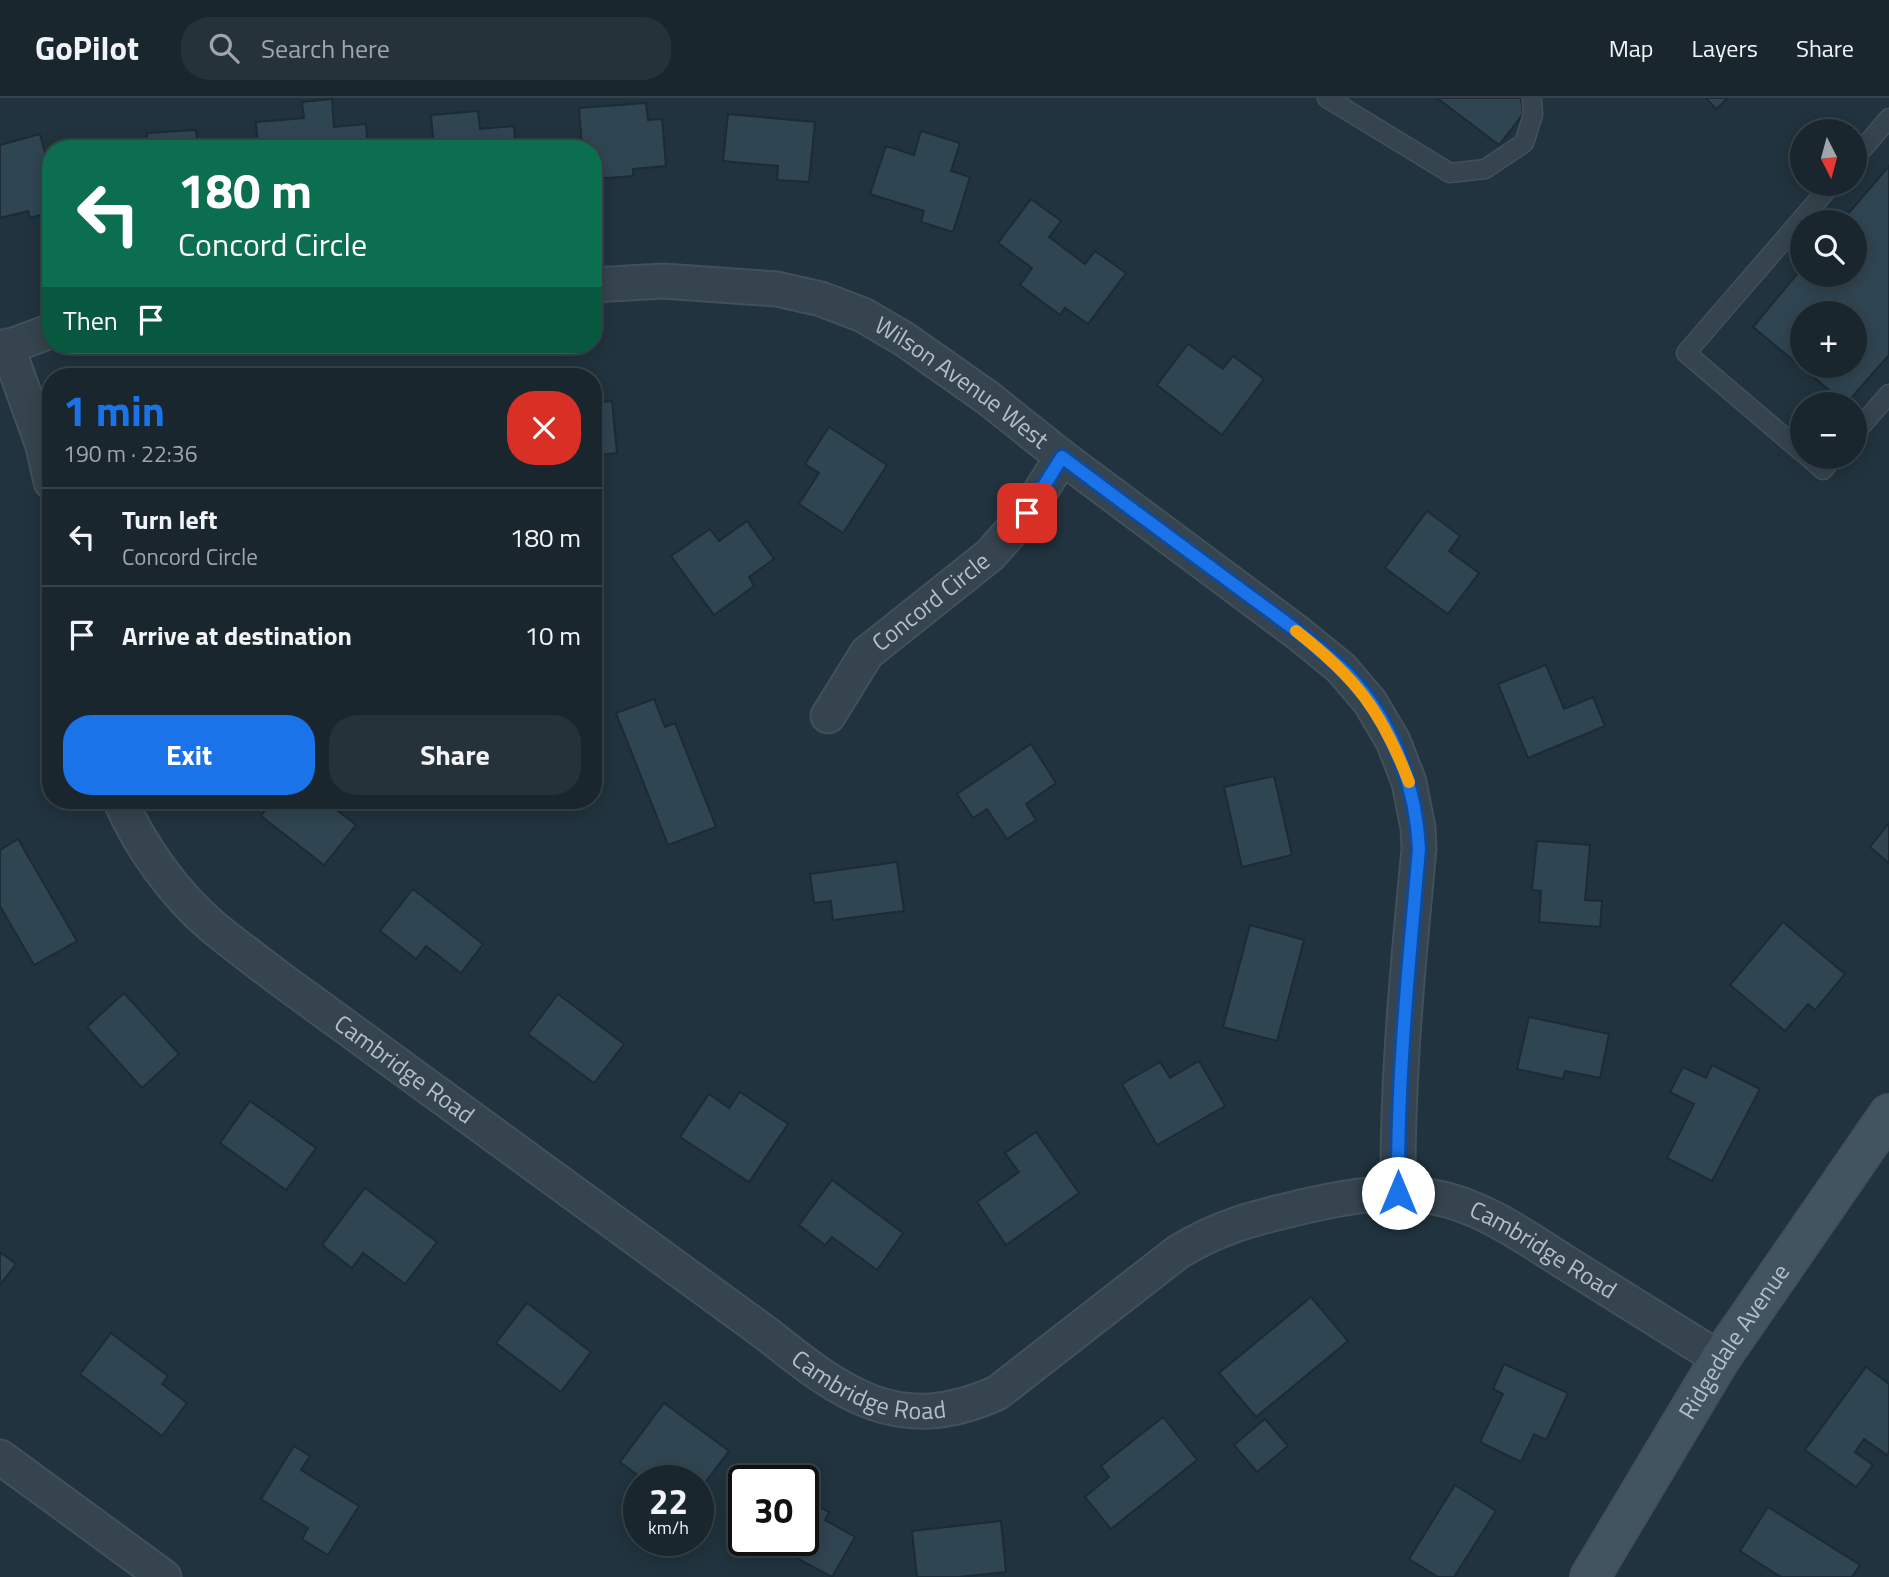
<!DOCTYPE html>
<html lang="en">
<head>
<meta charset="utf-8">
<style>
	:root { --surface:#19262e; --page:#26323a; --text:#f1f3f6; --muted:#9fa5aa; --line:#37434a; --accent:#1a73e8 }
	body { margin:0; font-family:"Titillium Web",sans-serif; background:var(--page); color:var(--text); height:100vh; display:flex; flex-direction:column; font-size:26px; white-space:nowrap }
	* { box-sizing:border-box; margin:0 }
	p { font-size:23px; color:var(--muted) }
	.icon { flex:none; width:38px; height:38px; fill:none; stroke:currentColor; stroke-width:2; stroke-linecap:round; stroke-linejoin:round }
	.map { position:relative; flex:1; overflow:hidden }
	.details { position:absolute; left:42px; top:270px; width:560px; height:441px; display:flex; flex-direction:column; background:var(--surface); border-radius:28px; box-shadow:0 4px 18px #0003,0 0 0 2px var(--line) }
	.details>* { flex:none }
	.hud { position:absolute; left:42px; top:42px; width:560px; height:214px; border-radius:28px; box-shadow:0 4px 18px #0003,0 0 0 2px var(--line); background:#0b6e4f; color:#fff; overflow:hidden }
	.needle { width:46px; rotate:174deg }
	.tools { position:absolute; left:1790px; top:21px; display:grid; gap:14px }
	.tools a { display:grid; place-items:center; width:77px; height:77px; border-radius:50%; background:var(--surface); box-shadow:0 4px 18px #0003,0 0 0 2px var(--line); font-size:35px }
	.speed { position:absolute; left:623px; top:1367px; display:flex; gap:14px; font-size:35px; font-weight:700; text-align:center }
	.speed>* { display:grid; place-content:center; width:91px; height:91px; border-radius:50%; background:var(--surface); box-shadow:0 4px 18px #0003,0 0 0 2px var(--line); line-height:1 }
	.speed small { font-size:18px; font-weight:400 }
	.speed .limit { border:4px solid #111; border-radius:10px; background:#fff; color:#111 }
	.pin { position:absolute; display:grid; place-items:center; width:60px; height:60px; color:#fff; margin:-30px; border-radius:14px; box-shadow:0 4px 10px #0006 }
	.me { position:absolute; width:77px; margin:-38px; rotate:0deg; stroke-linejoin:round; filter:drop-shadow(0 0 5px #0008) }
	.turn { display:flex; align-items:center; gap:24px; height:147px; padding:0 21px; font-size:32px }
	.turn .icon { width:91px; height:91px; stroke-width:2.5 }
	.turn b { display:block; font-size:49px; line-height:60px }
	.then { display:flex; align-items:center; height:66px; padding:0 21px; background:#0003; gap:14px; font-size:26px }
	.round { display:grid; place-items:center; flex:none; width:74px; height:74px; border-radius:28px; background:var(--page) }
	.head { display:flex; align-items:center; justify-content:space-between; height:119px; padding:0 21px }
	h1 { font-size:42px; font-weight:700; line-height:52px; color:var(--accent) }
	.button { display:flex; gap:14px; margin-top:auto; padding:14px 21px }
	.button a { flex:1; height:80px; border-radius:28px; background:var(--accent); color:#fff; font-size:28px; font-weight:700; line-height:80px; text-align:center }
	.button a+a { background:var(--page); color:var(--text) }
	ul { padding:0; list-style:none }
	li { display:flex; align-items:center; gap:21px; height:98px; padding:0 21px; border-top:2px solid var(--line) }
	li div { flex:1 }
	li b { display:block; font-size:26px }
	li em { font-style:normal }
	header { display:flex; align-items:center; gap:42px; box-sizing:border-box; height:98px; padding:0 35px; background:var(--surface); border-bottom:2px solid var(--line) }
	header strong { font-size:33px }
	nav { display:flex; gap:38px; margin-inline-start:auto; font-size:24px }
	.search { width:490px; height:63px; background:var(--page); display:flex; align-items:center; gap:18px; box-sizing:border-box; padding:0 24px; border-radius:28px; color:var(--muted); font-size:26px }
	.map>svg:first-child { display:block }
	.building { fill:#304552; stroke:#1c2b35; stroke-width:2; fill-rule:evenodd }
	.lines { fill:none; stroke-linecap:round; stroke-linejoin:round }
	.lane-casing { stroke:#41505a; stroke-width:21 }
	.street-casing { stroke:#41505a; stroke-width:37 }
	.secondary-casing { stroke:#41505a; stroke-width:42 }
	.lane { stroke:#35444e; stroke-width:18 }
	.street { stroke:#35444e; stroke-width:33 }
	.secondary { stroke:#435461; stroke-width:38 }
	.route-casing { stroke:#114b97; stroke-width:18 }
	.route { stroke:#1a73e8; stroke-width:12 }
	.slow { stroke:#f59e0b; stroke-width:12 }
	.labels { text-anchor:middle; stroke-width:7; stroke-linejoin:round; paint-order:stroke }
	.street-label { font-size:24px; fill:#b1bfc9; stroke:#1a2933 }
</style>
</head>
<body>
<header>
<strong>GoPilot</strong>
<div class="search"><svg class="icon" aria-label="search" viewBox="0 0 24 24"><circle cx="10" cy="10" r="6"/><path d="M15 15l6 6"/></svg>Search here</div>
<nav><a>Map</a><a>Layers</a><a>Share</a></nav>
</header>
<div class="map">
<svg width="1889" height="1479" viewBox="0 0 1889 1479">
	<rect width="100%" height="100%" fill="#21333e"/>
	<g class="building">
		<polygon points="1437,0 1521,0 1523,16 1499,47"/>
		<polygon points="1706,0 1728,0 1716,11"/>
		<polygon points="332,1 334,29 366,26 368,51 258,51 256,24 304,20 302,4"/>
		<polygon points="646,5 648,22 662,21 666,68 633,71 633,78 593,81 593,51 582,51 579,10"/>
		<polygon points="478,13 480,31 514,28 516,51 434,51 431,17"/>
		<polygon points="728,16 815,24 809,84 777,82 778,68 723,63"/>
		<polygon points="196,32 198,51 215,51 147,51 147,35"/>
		<polygon points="921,33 960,45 951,73 970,79 953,134 921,124 924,113 870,96 886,48 914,57"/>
		<polygon points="40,36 51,77 51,114 30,120 28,113 0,120 0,47"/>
		<path d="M1889 68V257L1846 306 1753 229 1802 170V177H1855V124H1841ZM1802 215H1855V268H1802Z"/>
		<polygon points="1031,101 1061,123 1049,139 1085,166 1095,153 1126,175 1088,226 1065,210 1060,217 1020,187 1032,170 998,145"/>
		<polygon points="1188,246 1223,271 1233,258 1264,281 1222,337 1157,287"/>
		<polygon points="612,303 617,355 593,358 593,305"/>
		<polygon points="829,329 887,367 843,435 799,406 819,375 805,366"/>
		<polygon points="1427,413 1460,438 1449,453 1479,475 1448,516 1385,470"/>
		<polygon points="747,423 774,461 749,479 754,488 714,517 671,458 710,431 719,443"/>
		<polygon points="1546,567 1564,611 1593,599 1605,628 1528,660 1498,586"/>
		<polygon points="654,601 665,629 675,625 716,729 668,747 616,615"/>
		<polygon points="1031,646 1056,685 1026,706 1036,722 1007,741 987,711 973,720 957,696"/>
		<polygon points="1274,678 1292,757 1242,769 1224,689"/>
		<polygon points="273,702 324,702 356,727 324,767 261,718"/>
		<polygon points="1889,725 1889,765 1870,749"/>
		<polygon points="18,741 77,843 34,867 0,808 0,752"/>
		<polygon points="1537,743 1590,747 1585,802 1602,803 1600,829 1539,824 1541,793 1532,792"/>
		<polygon points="897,764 904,813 833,822 831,803 814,805 810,776"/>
		<polygon points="413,791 483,846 461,875 426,848 416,861 380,833"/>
		<polygon points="1783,824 1845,876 1815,912 1808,906 1785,933 1730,887"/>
		<polygon points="1250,827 1304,842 1277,943 1223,929"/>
		<polygon points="124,895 179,956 142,990 87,929"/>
		<polygon points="558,896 624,946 594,985 528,936"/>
		<polygon points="1529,919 1609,936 1600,980 1565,973 1563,981 1517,971"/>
		<polygon points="1199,963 1225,1008 1157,1047 1122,986 1160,964 1170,980"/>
		<polygon points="1712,967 1760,991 1712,1083 1667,1060 1694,1006 1670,994 1683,969 1706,980"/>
		<polygon points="740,994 788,1026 749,1084 680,1039 709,996 729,1010"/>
		<polygon points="250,1003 316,1050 286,1092 220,1045"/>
		<polygon points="1036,1034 1079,1095 1006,1147 977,1104 1019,1074 1005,1055"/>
		<polygon points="832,1082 903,1135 877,1172 832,1139 825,1147 799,1127"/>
		<polygon points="365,1090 437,1144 405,1186 363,1155 352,1170 322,1147"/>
		<polygon points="0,1154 16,1166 0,1187"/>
		<polygon points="1311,1199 1348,1243 1256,1319 1219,1275"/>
		<polygon points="527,1205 591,1254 561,1294 496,1245"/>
		<polygon points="111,1235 168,1278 162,1286 187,1305 162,1338 80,1276"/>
		<polygon points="1504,1266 1568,1295 1546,1342 1534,1336 1521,1364 1480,1344 1503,1296 1493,1291"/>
		<polygon points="1866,1269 1889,1286 1889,1354 1887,1357 1864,1341 1855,1354 1873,1367 1856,1389 1805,1352"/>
		<polygon points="664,1305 729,1353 698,1394 698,1382 682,1382 672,1375 666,1382 644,1382 620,1364"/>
		<polygon points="1163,1319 1197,1362 1111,1431 1085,1399 1109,1379 1101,1368"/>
		<polygon points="1265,1321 1288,1348 1257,1374 1234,1347"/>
		<polygon points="294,1348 310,1358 301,1372 359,1408 328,1457 302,1441 308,1430 261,1401"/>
		<polygon points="1455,1387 1496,1413 1454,1479 1438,1479 1409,1461"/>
		<polygon points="803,1400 829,1414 825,1422 855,1439 832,1479 763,1442 803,1442"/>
		<polygon points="1768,1409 1860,1467 1852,1479 1781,1479 1740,1453"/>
		<polygon points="1001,1423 1006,1474 959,1479 917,1479 912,1433"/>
	</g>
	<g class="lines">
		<defs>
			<g id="lane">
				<polyline points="1327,0 1450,75 1485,71 1524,45 1533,17 1532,0"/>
				<polyline points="1855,60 1889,20"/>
				<polyline points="1855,335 1889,296"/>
				<polyline points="1802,354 1686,255 1832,86"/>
				<polyline points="1808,359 1823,372 1834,359"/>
			</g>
			<g id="street">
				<path id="s1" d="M593 187 663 183 777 191 821 201 863 217 904 241 988 300 1062 359 1298 535 1341 570 1370 604 1393 643 1409 684 1418 730 1419 751C1408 865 1397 980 1398 1095"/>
				<polyline points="7,248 43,348 51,384"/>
				<polyline points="0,252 51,233"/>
				<path id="s2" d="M828 618 867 555 990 457 1027 415 1062 359"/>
				<path id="s3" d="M120 702C140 748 174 796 213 829 236 848 259 865 283 883L767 1236C843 1297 899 1339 997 1295L1178 1154C1219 1129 1251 1121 1297 1110 1343 1099 1386 1091 1434 1099 1484 1108 1529 1142 1571 1168 1621 1199 1670 1230 1720 1261"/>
				<polyline points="0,1359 164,1479"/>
			</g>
			<g id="secondary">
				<path id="s4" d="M1590 1479 1720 1261 1889 1016"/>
			</g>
		</defs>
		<use href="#lane" class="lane-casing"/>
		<use href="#street" class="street-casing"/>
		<use href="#secondary" class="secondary-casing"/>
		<use href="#lane" class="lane"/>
		<use href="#street" class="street"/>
		<use href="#secondary" class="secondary"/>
	</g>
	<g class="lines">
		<defs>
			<path id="route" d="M1027 415 1062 359C1115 399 1168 438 1221 477 1261 507 1303 535 1340 569 1389 614 1416 685 1419 751 1409 865 1397 980 1398 1095"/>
		</defs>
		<use href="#route" class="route-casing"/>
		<use href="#route" class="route"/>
		<path class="slow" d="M1296 533C1356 580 1381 612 1409 684"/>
	</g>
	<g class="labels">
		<g class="street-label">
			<text dy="8" stroke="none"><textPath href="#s1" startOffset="394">Wilson Avenue West</textPath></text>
			<text dy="8" stroke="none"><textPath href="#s2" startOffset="156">Concord Circle</textPath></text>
			<text dy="8" stroke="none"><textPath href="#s3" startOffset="397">Cambridge Road</textPath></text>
			<text dy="8" stroke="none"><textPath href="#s3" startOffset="1718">Cambridge Road</textPath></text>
			<text dy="8" stroke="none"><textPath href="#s4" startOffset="276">Ridgedale Avenue</textPath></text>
			<text dy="8" stroke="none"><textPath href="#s3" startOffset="964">Cambridge Road</textPath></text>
		</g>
	</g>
</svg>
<div class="tools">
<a><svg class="needle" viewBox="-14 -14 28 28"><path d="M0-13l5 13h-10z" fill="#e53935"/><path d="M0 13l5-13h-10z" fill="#9fa5aa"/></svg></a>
<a><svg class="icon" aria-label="search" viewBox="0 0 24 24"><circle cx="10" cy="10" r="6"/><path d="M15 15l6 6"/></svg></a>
<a>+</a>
<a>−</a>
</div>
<div class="speed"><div>22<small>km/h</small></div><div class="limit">30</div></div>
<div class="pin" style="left:1027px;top:415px;background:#d93025"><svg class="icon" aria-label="arrive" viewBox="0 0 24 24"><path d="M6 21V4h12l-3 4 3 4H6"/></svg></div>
<svg class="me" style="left:1398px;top:1095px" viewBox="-20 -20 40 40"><circle r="19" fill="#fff"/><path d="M0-13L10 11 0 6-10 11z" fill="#1a73e8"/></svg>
<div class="hud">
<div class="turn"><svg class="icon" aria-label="left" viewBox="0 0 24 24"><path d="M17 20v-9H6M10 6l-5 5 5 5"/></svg><div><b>180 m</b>Concord Circle</div></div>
<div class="then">Then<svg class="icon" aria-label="arrive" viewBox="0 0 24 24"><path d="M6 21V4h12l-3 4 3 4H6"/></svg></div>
</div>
<section class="details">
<div class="head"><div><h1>1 min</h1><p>190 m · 22:36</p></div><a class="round" style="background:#d93025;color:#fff"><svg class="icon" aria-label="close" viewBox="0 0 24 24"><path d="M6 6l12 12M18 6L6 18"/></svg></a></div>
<ul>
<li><svg class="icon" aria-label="left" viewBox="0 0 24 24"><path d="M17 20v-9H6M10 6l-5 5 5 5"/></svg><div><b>Turn left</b><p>Concord Circle</p></div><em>180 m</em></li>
<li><svg class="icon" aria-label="arrive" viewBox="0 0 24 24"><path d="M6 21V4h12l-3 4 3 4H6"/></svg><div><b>Arrive at destination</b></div><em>10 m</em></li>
</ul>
<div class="button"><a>Exit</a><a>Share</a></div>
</section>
</div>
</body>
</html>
